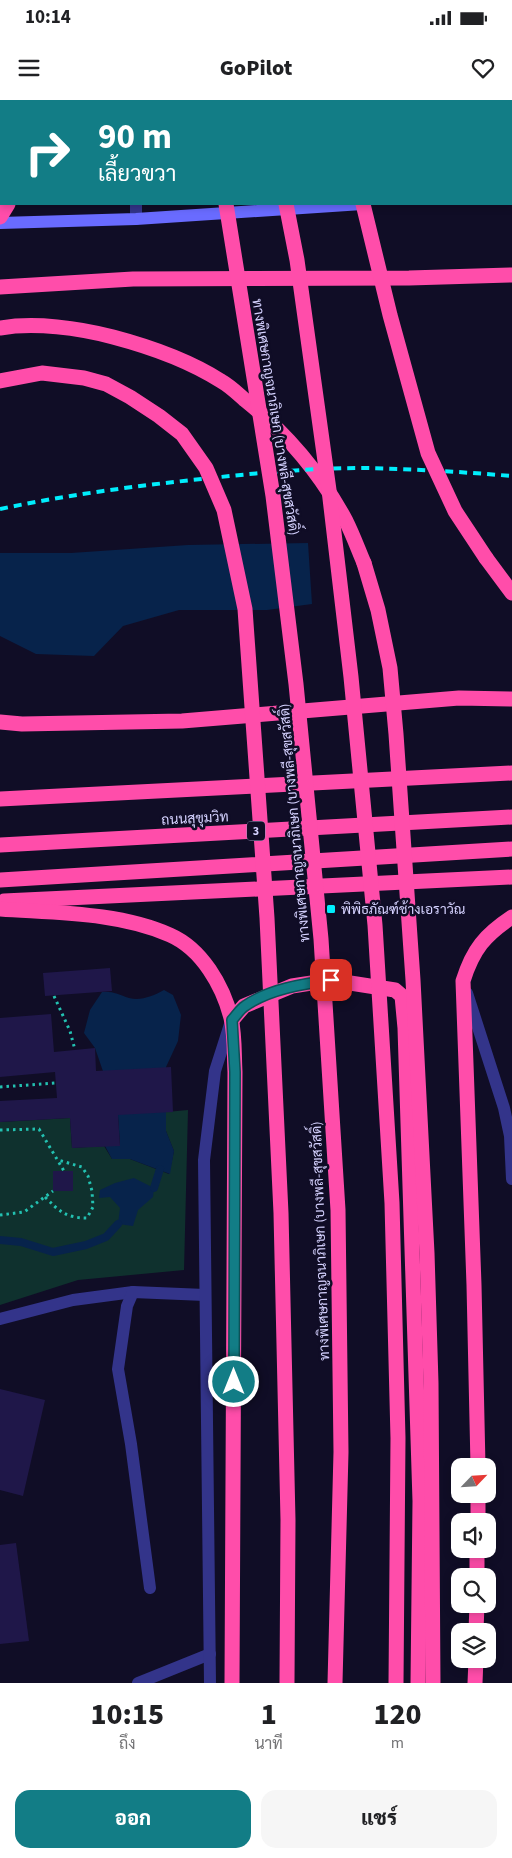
<!DOCTYPE html>
<html lang="th">
<head>
<meta charset="utf-8">
<style>
	:root { --surface:#fff; --page:#f6f6f6; --text:#202124; --muted:#757577; --accent:#127d86 }
	body { margin:0; font-family:"Source Sans 3",Sarabun,sans-serif; background:var(--page); color:var(--text); height:100vh; display:flex; flex-direction:column; font-size:19px; white-space:nowrap }
	* { box-sizing:border-box; margin:0 }
	p { font-size:16px; color:var(--muted) }
	.icon { flex:none; width:28px; height:28px; fill:none; stroke:currentColor; stroke-width:2; stroke-linecap:round; stroke-linejoin:round }
	.map { position:relative; height:1583px; overflow:hidden }
	.sheet { display:flex; flex-direction:column; background:var(--surface); flex:1 }
	.sheet>* { flex:none }
	.hud { position:absolute; left:0px; top:0px; width:512px; height:105px; box-shadow:0 2px 8px #0003; background:#127d86; color:#fff; overflow:hidden }
	.needle { width:32px; rotate:65deg }
	.buttons { position:absolute; left:451px; top:1358px; display:grid; gap:10px }
	.buttons a { display:grid; place-items:center; width:45px; height:45px; border-radius:10px; background:var(--surface); box-shadow:0 2px 8px #0003; font-size:25px }
	.pin { position:absolute; display:grid; place-items:center; width:42px; height:42px; color:#fff; margin:-21px; border-radius:10px; box-shadow:0 2px 8px #0006 }
	.me { position:absolute; width:55px; margin:-28px; rotate:0deg; stroke-linejoin:round; filter:drop-shadow(0 0 4px #0008) }
	.turn { display:flex; align-items:center; gap:18px; height:105px; padding:0 15px; font-size:22px }
	.turn .icon { width:65px; height:65px; stroke-width:2.5 }
	.turn b { display:block; font-size:35px; line-height:42px }
	.eta { display:flex; justify-content:space-evenly; align-items:center; height:85px; text-align:center }
	.eta b { font-size:30px; font-weight:800; line-height:35px }
	.cta { display:flex; gap:10px; margin-top:auto; padding:10px 15px }
	.cta a { flex:1; height:58px; border-radius:15px; background:var(--accent); color:#fff; font-size:20px; font-weight:800; line-height:58px; text-align:center }
	.cta a+a { background:var(--page); color:var(--text) }
	.status { display:flex; justify-content:space-between; align-items:center; height:35px; padding:0 25px; background:var(--surface); direction:ltr }
	.status svg { height:14px; fill:currentColor }
	header { display:flex; justify-content:space-between; align-items:center; height:65px; padding:0 15px; background:var(--surface); font-size:22px; font-weight:800 }
	.map>svg:first-child { display:block }
	.green { fill:#0f312e }
	.water { fill:#07234b }
	.lines { fill:none; stroke-linecap:round; stroke-linejoin:round }
	.stream { stroke:#07234b; stroke-width:8 }
	.building { fill:#1f1749 }
	.path { stroke:#23c1b1; stroke-width:3; stroke-dasharray:2.5 4; stroke-linecap:butt }
	.lane { stroke:#33348a; stroke-width:12 }
	.street { stroke:#33348a; stroke-width:12 }
	.secondary { stroke:#696bff; stroke-width:12 }
	.highway { stroke:#ff4daa; stroke-width:15 }
	.rail { stroke:#00eefd; stroke-width:4; stroke-dasharray:8 6; stroke-linecap:butt }
	.highway-bridge { stroke:#ff4daa; stroke-width:15 }
	.route-casing { stroke:#0c5157; stroke-width:12 }
	.route { stroke:#127d86; stroke-width:9 }
	.poi-dot { fill:#00eefd; stroke:#100d26; stroke-width:2 }
	.labels { text-anchor:middle; stroke-width:5; stroke-linejoin:round; paint-order:stroke }
	.shield { fill:#100d26; stroke:#9a97be; stroke-width:1 }
	.shield-label { font-size:12px; font-weight:bold; fill:#d5d2ff }
	.street-label { font-size:14px; fill:#d5d2ff; stroke:#100d26 }
	.poi-label { font-size:14px; fill:#d5d2ff; stroke:#100d26; text-anchor:start }
</style>
</head>
<body>
<div class="status"><b>10:14</b><svg viewBox="0 0 49 12"><path d="M0 12V9h3v3zM5 12V6h3v6zM10 12V3h3v9zM15 12V0h3v12zM26 1h20v11H26zM47 4h2v5h-2z"/></svg></div>
<header><svg class="icon" aria-label="menu" viewBox="0 0 24 24"><path d="M4 6h16M4 12h16M4 18h16"/></svg>GoPilot<svg class="icon" aria-label="heart" viewBox="0 0 24 24"><path d="M12 20l-8-8c-3-5 5-10 8-4 3-6 11-1 8 4z"/></svg></header>
<div class="map">
<svg width="512" height="1583" viewBox="0 0 512 1583">
	<rect width="100%" height="100%" fill="#100d26"/>
	<polygon class="green" points="188,1010 184,1170 78,1180 0,1205 0,1022 70,1018 72,1048 104,1046 112,1059 130,1059 169,1074 174,1051 166,1031 166,1012"/>
	<g class="water">
		<polygon points="308,443 312,504 267,510 179,510 123,526 94,556 36,554 0,536 0,453 71,453 188,445"/>
		<path d="M164 890 173 895 181 915 178 941 166 967V1031L174 1051 170 1074 130 1059H112L105 1046 120 1045 118 1015 95 948 84 933 90 910 102 892C113 891 119 895 129 898 141 901 153 896 164 890Z"/>
		<polygon points="134,1078 154,1088 153,1097 138,1110 133,1126 118,1124 120,1108 110,1097 99,1098 100,1090 115,1083"/>
	</g>
	<g class="lines">
		<g class="stream">
			<polyline points="154,1088 160,1069"/>
			<polyline points="0,1140 21,1142 53,1152 86,1145 106,1137 118,1124"/>
		</g>
	</g>
	<g class="building">
		<polygon points="110,868 112,891 45,896 43,873"/>
		<polygon points="51,914 54,952 95,948 96,971 171,967 173,1012 118,1015 120,1046 72,1048 70,1018 0,1022 0,1001 57,998 55,972 0,977 0,918"/>
		<rect x="53" y="1071" width="20" height="20"/>
		<polygon points="0,1289 45,1300 23,1396 0,1390"/>
		<polygon points="16,1443 29,1541 0,1544 0,1445"/>
	</g>
	<g class="lines">
		<g class="path">
			<polyline points="54,896 70,931 75,950"/>
			<polyline points="0,987 56,983"/>
			<polyline points="0,1030 39,1029 64,1071"/>
			<path d="M45 1097C59 1111 66 1118 87 1118L93 1107 92 1091 88 1076 82 1067 58 1060"/>
			<polyline points="0,1115 24,1112 53,1091"/>
		</g>
		<g class="lane">
			<polyline points="0,1219 73,1200 133,1192"/>
			<polyline points="138,1583 210,1554"/>
		</g>
		<g class="street">
			<polyline points="130,0 131,1"/>
			<polyline points="355,0 355,1"/>
			<polyline points="136,104 136,119"/>
			<polyline points="467,893 504,1008 510,1036 512,1079"/>
			<polyline points="150,1488 131,1344 118,1269 127,1206 133,1192 205,1195"/>
			<polyline points="210,1583 204,1060 215,971 231,921"/>
		</g>
		<g class="secondary">
			<polyline points="511,89 512,89"/>
			<polyline points="0,123 136,119 362,104"/>
		</g>
		<g class="highway">
			<polyline points="206,0 207,1"/>
			<polyline points="266,0 266,1"/>
			<polyline points="339,0 339,1"/>
			<polyline points="19,1 20,0"/>
			<polyline points="57,1 58,0"/>
			<polyline points="0,49 1,46"/>
			<polyline points="0,117 8,104"/>
			<polyline points="0,187 133,179 409,178 512,175"/>
			<path d="M0 228C35 222 79 228 113 237 151 247 188 260 221 281 230 286 237 293 245 300 286 333 321 374 346 421 353 435 358 449 364 463"/>
			<polyline points="486,458 512,493"/>
			<polyline points="0,622 22,624 182,621 459,598 512,599"/>
			<polyline points="0,699 512,673"/>
			<polyline points="0,745 512,717"/>
			<polyline points="0,780 512,749"/>
			<polyline points="4,801 512,777"/>
			<path d="M0 809C54 813 119 812 170 835 202 849 223 886 231 918 235 935 234 955 235 972L232 1583"/>
			<polyline points="232,920 244,906 292,886 331,880 395,890 402,896 405,928 420,1401 418,1583"/>
			<path d="M478 1366 474 1185 463 881C473 849 485 835 512 817"/>
			<polyline points="478,1421 478,1394"/>
			<polyline points="477,1476 477,1449"/>
			<polyline points="476,1531 477,1504"/>
			<polyline points="475,1583 476,1559"/>
		</g>
		<path class="rail" d="M0 409C67 395 134 386 202 379 256 373 310 368 365 368 414 369 463 372 512 376"/>
		<g class="highway-bridge">
			<polyline points="226,104 273,396 296,584 321,839 338,1110 341,1352 335,1583"/>
			<polyline points="286,104 297,160 329,390 351,577 375,825 392,1103 398,1338 396,1583"/>
			<polyline points="363,104 390,215 428,353 455,411 486,458"/>
			<polyline points="0,281 42,273 84,278 106,284 130,297 159,316 182,334 206,368 224,410 245,509 267,818 281,1113 288,1420 287,1583"/>
			<polyline points="364,463 378,510 390,568 396,634 413,880 427,1153 431,1283 433,1583"/>
		</g>
	</g>
	<g class="lines">
		<defs>
			<path id="route" d="M234 1282 235 972 232 920C236 916 240 909 245 906 269 889 303 884 331 880"/>
		</defs>
		<use href="#route" class="route-casing"/>
		<use href="#route" class="route"/>
	</g>
	<rect class="poi-dot" x="326" y="804" width="10" height="10" rx="2.5"/>
	<g class="labels">
		<rect class="shield" x="247" y="721.5" width="18" height="19" rx="4"/>
		<g class="shield-label">
			<text x="256" y="735">3</text>
		</g>
		<g class="street-label">
			<text transform="translate(276 317) rotate(81)" y="5">ทางพิเศษกาญจนาภิเษก (บางพลี-สุขสวัสดิ์)</text>
			<text transform="translate(195 718) rotate(-3)" y="5">ถนนสุขุมวิท</text>
			<text transform="translate(294 723) rotate(-95)" y="5">ทางพิเศษกาญจนาภิเษก (บางพลี-สุขสวัสดิ์)</text>
			<text transform="translate(320 1141) rotate(-92)" y="5">ทางพิเศษกาญจนาภิเษก (บางพลี-สุขสวัสดิ์)</text>
		</g>
		<g class="poi-label">
			<text x="341" y="814">พิพิธภัณฑ์ช้างเอราวัณ</text>
		</g>
	</g>
</svg>
<div class="buttons">
<a><svg class="needle" viewBox="-14 -14 28 28"><path d="M0-13l5 13h-10z" fill="#e53935"/><path d="M0 13l5-13h-10z" fill="#757577"/></svg></a>
<a><svg class="icon" aria-label="sound" viewBox="0 0 24 24"><path d="M4 9h4l5-4v14l-5-4H4zM17 9q2 3 0 6"/></svg></a>
<a><svg class="icon" aria-label="search" viewBox="0 0 24 24"><circle cx="10" cy="10" r="6"/><path d="M15 15l6 6"/></svg></a>
<a><svg class="icon" aria-label="layers" viewBox="0 0 24 24"><path d="M12 4l9 5-9 5-9-5zM3 14l9 5 9-5"/></svg></a>
</div>
<div class="pin" style="left:331px;top:880px;background:#d93025"><svg class="icon" aria-label="arrive" viewBox="0 0 24 24"><path d="M6 21V4h12l-3 4 3 4H6"/></svg></div>
<svg class="me" style="left:234px;top:1282px" viewBox="-20 -20 40 40"><circle r="17" fill="#127d86" stroke="#fff" stroke-width="3"/><path d="M0-11L8 9 0 5-8 9z" fill="#fff"/></svg>
<div class="hud">
<div class="turn"><svg class="icon" aria-label="right" viewBox="0 0 24 24"><path d="M7 20v-9h11M14 6l5 5-5 5"/></svg><div><b>90 m</b>เลี้ยวขวา</div></div>
</div>
</div>
<section class="sheet">
<div class="eta">
<div><b>10:15</b><p>ถึง</p></div>
<div><b>1</b><p>นาที</p></div>
<div><b>120</b><p>m</p></div>
</div>
<div class="cta"><a>ออก</a><a>แชร์</a></div>
</section>
</body>
</html>
